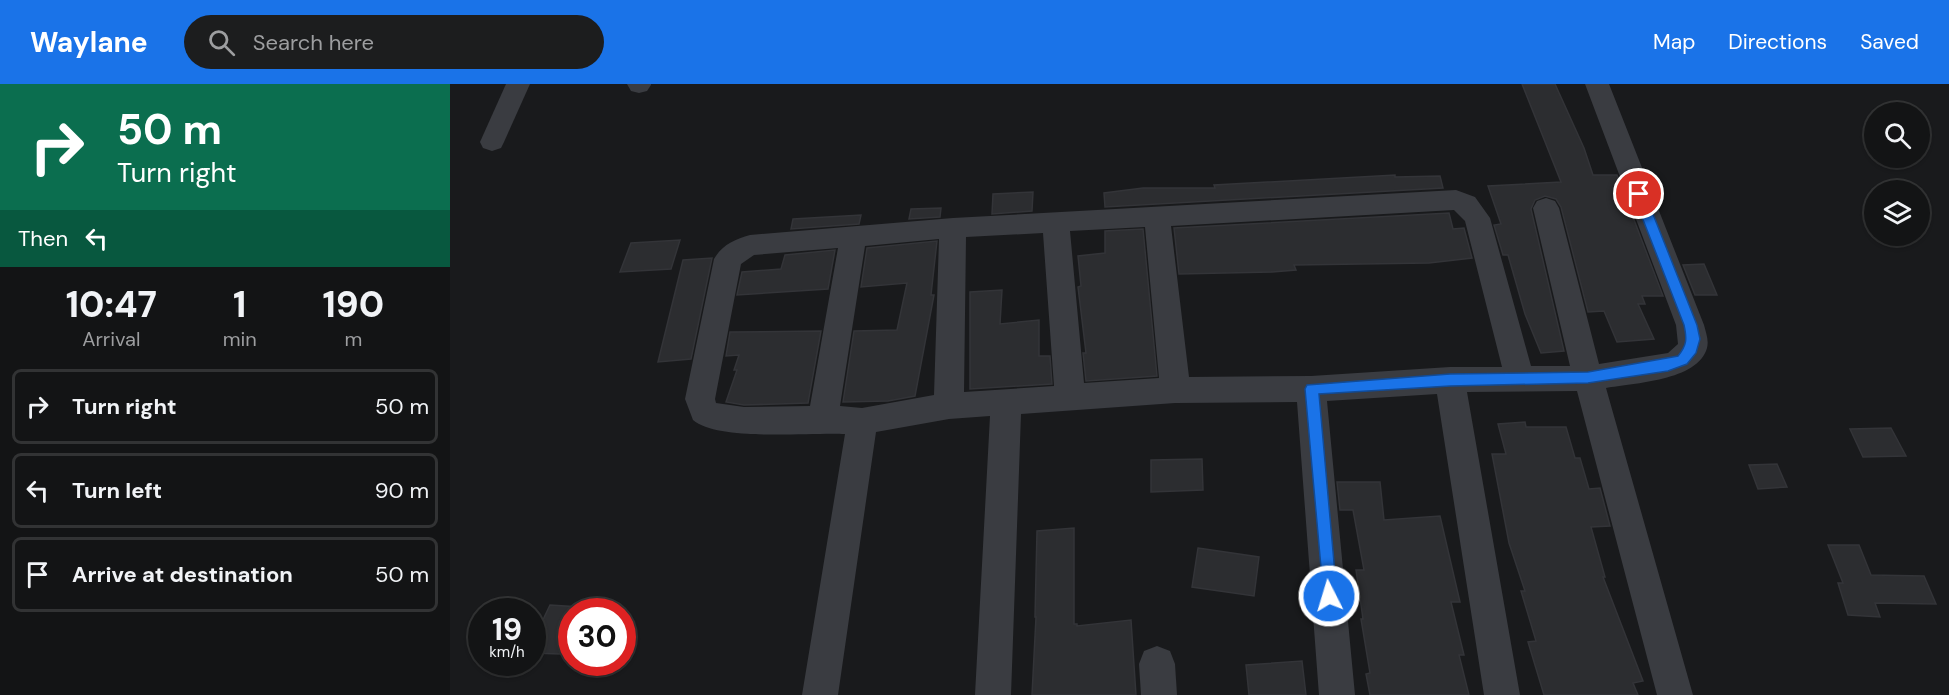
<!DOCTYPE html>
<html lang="en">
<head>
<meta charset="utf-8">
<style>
	:root { --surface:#131415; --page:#1c1d1e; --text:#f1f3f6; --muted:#9d9ea0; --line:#323334; --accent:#1a73e8 }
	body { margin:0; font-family:"DM Sans",sans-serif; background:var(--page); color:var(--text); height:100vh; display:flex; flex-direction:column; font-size:22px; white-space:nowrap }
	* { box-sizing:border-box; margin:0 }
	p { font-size:20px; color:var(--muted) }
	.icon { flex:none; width:33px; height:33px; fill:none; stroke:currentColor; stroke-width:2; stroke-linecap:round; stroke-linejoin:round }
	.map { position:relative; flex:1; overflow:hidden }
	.sheet { display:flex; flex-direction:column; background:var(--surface); width:450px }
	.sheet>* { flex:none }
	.banner { background:#0b6e4f; color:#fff; overflow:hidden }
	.controls { position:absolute; left:1414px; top:18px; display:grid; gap:12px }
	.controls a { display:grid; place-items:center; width:66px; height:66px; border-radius:50%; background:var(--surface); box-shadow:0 2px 4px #0004,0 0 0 2px var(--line); font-size:30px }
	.speed { position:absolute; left:18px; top:514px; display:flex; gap:12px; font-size:30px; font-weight:700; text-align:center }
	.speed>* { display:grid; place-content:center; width:78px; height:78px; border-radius:50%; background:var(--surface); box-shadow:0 2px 4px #0004,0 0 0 2px var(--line); line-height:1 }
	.speed small { font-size:15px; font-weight:400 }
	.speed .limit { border:9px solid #d22; background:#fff; color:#111 }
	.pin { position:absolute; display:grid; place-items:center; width:51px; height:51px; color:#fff; margin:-26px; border:3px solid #fff; border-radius:50%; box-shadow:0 2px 6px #0007 }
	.me { position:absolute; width:66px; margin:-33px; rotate:355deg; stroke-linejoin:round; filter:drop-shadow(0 0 4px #0008) }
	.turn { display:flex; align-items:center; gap:21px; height:126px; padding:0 18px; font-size:27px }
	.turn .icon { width:78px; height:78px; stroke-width:2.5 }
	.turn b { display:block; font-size:42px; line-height:51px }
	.then { display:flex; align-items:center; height:57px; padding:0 18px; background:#0003; gap:12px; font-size:22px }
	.eta { display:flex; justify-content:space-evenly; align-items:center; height:102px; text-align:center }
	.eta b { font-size:36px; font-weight:800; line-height:42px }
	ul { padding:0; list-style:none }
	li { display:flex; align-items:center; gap:18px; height:75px; margin:0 12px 9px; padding:0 6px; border:3px solid var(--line); border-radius:9px }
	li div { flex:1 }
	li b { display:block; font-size:22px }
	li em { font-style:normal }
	header { display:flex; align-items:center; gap:36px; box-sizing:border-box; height:84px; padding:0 30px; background:var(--accent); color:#fff }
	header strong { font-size:28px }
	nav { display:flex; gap:33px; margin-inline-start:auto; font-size:21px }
	.search { width:420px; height:54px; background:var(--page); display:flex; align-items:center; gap:15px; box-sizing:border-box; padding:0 21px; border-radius:33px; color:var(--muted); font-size:22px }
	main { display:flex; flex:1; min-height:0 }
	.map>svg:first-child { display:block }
	.building { fill:#2c2d30; stroke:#333438; stroke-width:1.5 }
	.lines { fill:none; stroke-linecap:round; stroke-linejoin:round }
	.minor { fill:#3a3c41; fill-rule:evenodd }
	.route { fill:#1a73e8; stroke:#114b97; stroke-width:1.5 }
</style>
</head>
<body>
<header>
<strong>Waylane</strong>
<div class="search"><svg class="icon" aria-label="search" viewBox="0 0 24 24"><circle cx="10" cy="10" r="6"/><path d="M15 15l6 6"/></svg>Search here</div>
<nav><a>Map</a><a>Directions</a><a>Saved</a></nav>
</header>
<main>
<section class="sheet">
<div class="banner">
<div class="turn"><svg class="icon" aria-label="right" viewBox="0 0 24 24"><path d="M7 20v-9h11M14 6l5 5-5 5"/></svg><div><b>50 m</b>Turn right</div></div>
<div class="then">Then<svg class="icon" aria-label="left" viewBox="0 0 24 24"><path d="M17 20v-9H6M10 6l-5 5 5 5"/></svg></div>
</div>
<div class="eta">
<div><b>10:47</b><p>Arrival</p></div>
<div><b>1</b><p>min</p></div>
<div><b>190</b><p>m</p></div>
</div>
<ul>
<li><svg class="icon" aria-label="right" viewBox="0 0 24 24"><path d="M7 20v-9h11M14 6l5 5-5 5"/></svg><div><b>Turn right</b></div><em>50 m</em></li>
<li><svg class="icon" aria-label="left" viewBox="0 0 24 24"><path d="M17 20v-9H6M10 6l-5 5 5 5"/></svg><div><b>Turn left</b></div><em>90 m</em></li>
<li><svg class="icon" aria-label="arrive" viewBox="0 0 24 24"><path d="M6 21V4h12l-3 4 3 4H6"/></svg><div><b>Arrive at destination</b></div><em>50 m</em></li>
</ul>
</section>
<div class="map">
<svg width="1499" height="611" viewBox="0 0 1499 611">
	<rect width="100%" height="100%" fill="#191a1c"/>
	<g class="building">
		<polygon points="1072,0 1105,0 1134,64 1143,91 1167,91 1213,212 1192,212 1195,220 1188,220 1204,255 1167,258 1154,227 1138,228 1111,123 1106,115 1095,112 1085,116 1081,125 1114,267 1091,269 1075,230 1058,171 1053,171 1044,141 1051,140 1038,102 1111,98"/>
		<polygon points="945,91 945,93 990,92 993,104 655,123 654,109 693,104 765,104 764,101"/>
		<polygon points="583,108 582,127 542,130 543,110"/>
		<polygon points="491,124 490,133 459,135 461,125"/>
		<polygon points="999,129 1003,145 1014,144 1022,174 979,179 844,181 846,186 822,188 729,190 724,144"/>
		<polygon points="411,131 409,140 341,145 343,135"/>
		<polygon points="693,145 707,292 636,297 633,269 636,269 628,203 631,202 628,172 655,169 655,147"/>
		<polygon points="230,156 221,185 170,188 181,159"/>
		<polygon points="487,157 481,211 484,211 465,312 438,317 393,318 404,247 447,246 457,199 411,203 417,164"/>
		<polygon points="385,166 378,205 287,211 292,188 331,185 335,171"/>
		<polygon points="262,174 241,275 208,278 233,176"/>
		<polygon points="1254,180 1267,211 1245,211 1233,181"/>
		<polygon points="552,206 550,240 589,236 589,272 600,272 602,300 520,305 520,208"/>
		<polygon points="371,247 358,319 294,321 276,318 287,286 284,286 289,271 276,272 280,248"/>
		<polygon points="1075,338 1076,343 1116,343 1125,374 1130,374 1139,405 1150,404 1160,442 1141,443 1155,493 1153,493 1193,597 1183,599 1188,611 1094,611 1078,558 1086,557 1071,507 1075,507 1059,459 1042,370 1056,370 1048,340"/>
		<polygon points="1441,344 1456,372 1413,373 1400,345"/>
		<polygon points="752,375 753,406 701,408 701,376"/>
		<polygon points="1327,380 1337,403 1308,405 1299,381"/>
		<polygon points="887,398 930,398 934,436 990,432 1010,518 1001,518 1014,571 1009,571 1019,611 920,611 916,590 920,589 911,535 913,535 906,486 914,486 903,426 890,426"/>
		<polygon points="624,444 624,540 627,540 627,542 681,536 686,611 582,611 586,533 585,533 587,447"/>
		<polygon points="1378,461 1409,461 1421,491 1474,492 1486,520 1425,519 1430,533 1398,531 1388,499 1393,499"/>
		<polygon points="748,464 809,473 804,512 742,503"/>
		<polygon points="100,521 130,523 128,528 122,528 122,543 110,570 82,569 82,559"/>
		<polygon points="852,577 856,611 799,611 796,581"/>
	</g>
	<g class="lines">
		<g class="minor">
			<polygon points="56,0 80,0 54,58 51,64 42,67 33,64 30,58"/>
			<polygon points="177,0 201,0 201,1 197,7 189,9 181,7"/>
			<path d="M1135 0H1159L1254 241C1256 249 1259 256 1257 264 1248 297 1183 299 1156 304L1243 611H1207L1127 307 1017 308 1070 611H1034L987 310 877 317 905 611H869L847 318 725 319 571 330 561 611H525L540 332 499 335 426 348 388 611H352L395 350C359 348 269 358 243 336L235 315 264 175C272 161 285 155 300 151L503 134 1006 106 1025 113 1040 134 1081 282H1120L1083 124 1087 117 1096 114 1105 117 1109 124 1149 280 1218 269 1228 260 1226 241ZM1004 126 1015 137 1052 283H1000L861 292 739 293 721 142ZM695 143 709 294 634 299 620 147ZM593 149 604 302 514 308 516 153ZM489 155 484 311 412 324 390 322 415 162ZM388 164 360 322 294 323 266 319 265 315 291 180 304 171Z"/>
			<polygon points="707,562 720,567 725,580 727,611 691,611 689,580 694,567"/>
		</g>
	</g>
	<path class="route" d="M1189 105 1195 110 1247 241 1250 255 1246 269 1237 280 1218 287 1138 299 1000 302 869 310 887 512 885 517 879 520 874 517 855 305 857 301 1000 290 1138 288 1228 272C1237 261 1237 255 1234 241L1183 110Z"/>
</svg>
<div class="controls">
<a><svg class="icon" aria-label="search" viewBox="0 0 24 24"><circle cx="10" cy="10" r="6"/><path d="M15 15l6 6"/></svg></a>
<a><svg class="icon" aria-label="layers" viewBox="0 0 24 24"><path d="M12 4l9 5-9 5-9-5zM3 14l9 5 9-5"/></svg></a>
</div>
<div class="speed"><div>19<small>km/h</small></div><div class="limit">30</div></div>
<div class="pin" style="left:1189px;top:110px;background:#d93025"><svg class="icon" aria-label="arrive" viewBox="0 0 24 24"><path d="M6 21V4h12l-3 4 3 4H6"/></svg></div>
<svg class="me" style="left:879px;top:512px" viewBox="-20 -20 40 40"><circle r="17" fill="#1a73e8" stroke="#fff" stroke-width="3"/><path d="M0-11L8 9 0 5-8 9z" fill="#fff"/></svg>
</div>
</main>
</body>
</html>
